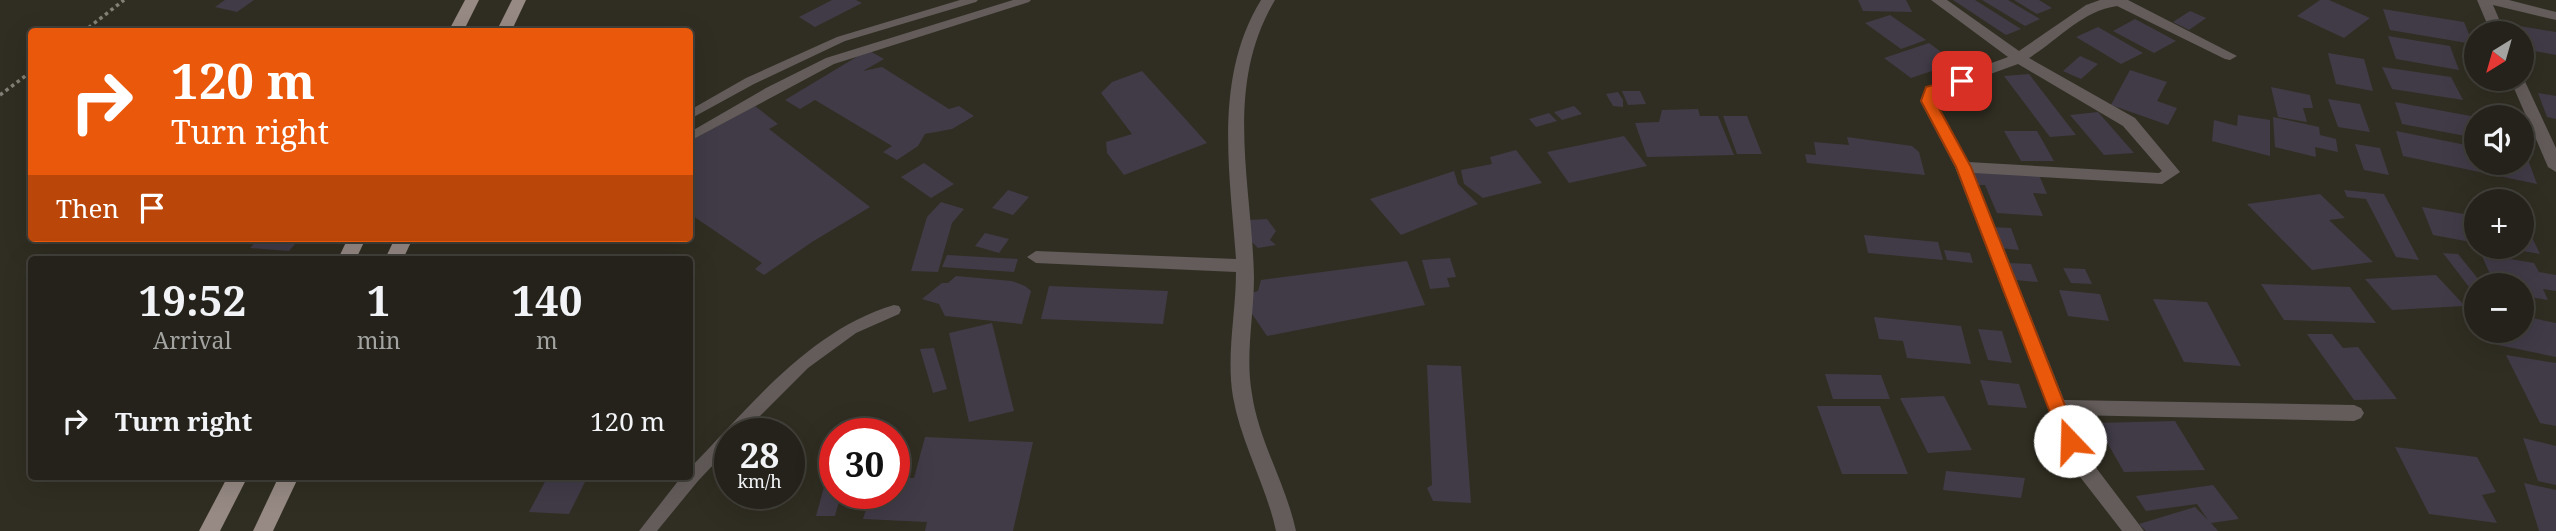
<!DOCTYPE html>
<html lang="en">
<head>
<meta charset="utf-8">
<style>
	:root { --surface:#24221a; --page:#2c2a23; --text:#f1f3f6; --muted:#a3a4a2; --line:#413f39 }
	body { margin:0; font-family:"Noto Serif",serif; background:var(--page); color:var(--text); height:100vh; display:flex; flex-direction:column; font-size:26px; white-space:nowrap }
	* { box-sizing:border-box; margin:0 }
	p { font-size:23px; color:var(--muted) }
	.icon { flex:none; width:38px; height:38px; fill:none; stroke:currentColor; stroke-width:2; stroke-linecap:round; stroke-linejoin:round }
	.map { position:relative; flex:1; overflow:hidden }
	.side { position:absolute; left:28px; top:256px; width:665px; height:224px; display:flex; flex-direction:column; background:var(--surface); border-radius:7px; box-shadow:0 7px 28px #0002,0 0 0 2px var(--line) }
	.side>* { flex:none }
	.hud { position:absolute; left:28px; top:28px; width:665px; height:214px; border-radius:7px; box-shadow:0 7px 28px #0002,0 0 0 2px var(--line); background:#ea580c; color:#fff; overflow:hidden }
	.needle { width:46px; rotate:217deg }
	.tools { position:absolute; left:2464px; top:21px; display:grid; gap:14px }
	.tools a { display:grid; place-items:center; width:70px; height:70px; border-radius:50%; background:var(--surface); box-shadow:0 7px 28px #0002,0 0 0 2px var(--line); font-size:35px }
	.speed { position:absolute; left:714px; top:418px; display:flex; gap:14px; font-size:35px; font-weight:700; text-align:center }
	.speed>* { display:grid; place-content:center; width:91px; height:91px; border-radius:50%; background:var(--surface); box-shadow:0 7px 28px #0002,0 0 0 2px var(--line); line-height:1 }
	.speed small { font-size:18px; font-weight:400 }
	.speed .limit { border:10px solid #d22; background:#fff; color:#111 }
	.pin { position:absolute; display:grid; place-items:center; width:60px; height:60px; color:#fff; margin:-30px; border-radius:14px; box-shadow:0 4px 10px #0006 }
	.me { position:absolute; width:77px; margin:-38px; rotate:339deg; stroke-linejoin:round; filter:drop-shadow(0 0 5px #0008) }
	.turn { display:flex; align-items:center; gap:24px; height:147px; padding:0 28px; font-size:32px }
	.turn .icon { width:91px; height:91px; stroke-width:2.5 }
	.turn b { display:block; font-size:49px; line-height:60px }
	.then { display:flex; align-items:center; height:66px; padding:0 28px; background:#0003; gap:14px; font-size:26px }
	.eta { display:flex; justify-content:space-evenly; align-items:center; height:119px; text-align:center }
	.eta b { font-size:42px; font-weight:700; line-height:49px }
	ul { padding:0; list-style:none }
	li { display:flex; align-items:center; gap:21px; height:91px; padding:0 28px }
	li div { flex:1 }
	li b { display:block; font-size:26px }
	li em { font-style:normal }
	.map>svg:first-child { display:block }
	.building { fill:#403b47 }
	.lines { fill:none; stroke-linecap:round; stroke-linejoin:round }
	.path { stroke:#838177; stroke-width:3.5; stroke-dasharray:3.5 3.5; stroke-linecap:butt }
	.lane { fill:#635c5a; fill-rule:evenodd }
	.street { fill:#635c5a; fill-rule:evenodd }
	.primary { fill:#978a85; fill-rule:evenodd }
	.route { fill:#ea580c; stroke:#983908; stroke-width:2 }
</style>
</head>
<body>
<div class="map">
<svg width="2556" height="531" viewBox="0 0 2556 531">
	<rect width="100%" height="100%" fill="#302e22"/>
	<g class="building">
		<polygon points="225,0 254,0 237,12 215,7"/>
		<polygon points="832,0 856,0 862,3 815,27 799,17"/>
		<polygon points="1858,0 1906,0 1912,12 1863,11"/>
		<polygon points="1953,0 1975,0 2021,29 2006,35"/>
		<polygon points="1982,0 2008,0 2040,19 2025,26"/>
		<polygon points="2014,0 2039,0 2052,8 2037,14"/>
		<polygon points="2320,0 2329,0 2370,18 2344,38 2297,16"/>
		<polygon points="2383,9 2464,22 2473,44 2390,30"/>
		<polygon points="2190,11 2206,18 2189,30 2173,22"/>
		<polygon points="1890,15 1926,40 1901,49 1865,23"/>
		<polygon points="2135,19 2176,41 2154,53 2113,31"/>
		<polygon points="2513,25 2556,32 2556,55 2524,49 2522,33 2516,33"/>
		<polygon points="2098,27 2143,53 2121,64 2076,37"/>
		<polygon points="2388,36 2450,46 2459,70 2396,59"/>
		<polygon points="1929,43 1956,63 1911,78 1884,58"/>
		<polygon points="868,50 884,59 863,71 882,67 949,109 959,106 974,116 952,129 925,134 918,146 897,160 883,152 892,146 815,100 800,109 785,100"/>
		<polygon points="2328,53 2364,59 2373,91 2336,84"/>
		<polygon points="2080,56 2098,64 2081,79 2063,71"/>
		<polygon points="2382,67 2451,77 2463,100 2392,89"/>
		<polygon points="2130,70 2167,82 2157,101 2177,108 2168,125 2111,105"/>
		<polygon points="1142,71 1207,143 1124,175 1107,153 1106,142 1132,134 1101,93 1112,82"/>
		<polygon points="2029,74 2076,135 2050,137 2004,76"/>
		<polygon points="2271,87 2310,95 2313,108 2303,108 2307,122 2278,117"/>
		<polygon points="1622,91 1640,91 1646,104 1628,105"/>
		<polygon points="1618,92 1623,100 1623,107 1613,106 1606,94"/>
		<polygon points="2538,93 2556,96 2556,119 2547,117"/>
		<polygon points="2328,99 2360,104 2370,132 2338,127"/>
		<polygon points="2395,102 2476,117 2476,138 2402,124"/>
		<polygon points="755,106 778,124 769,129 870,207 812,242 764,275 755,269 762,263 690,214 690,141"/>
		<polygon points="1574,106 1582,114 1562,120 1554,112"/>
		<polygon points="1698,109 1700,116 1718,116 1734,155 1647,157 1635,123 1659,122 1662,110"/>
		<polygon points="2098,112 2134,153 2104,155 2070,115"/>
		<polygon points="1549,113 1557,121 1536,127 1529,119"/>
		<polygon points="2238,115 2270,120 2270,156 2212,141 2214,120 2237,126"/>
		<polygon points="1723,116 1747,116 1762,154 1737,154"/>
		<polygon points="2273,117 2319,127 2320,135 2336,139 2338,152 2315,147 2316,157 2275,147"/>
		<polygon points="2004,131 2037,131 2054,161 2021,161"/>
		<polygon points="2396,131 2476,147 2476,163 2522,163 2522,156 2527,157 2537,184 2403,156"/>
		<polygon points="1624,136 1647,166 1569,183 1547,152"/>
		<polygon points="1847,137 1912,146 1919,152 1925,175 1807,163 1805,154 1816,155 1814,142 1849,145"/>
		<polygon points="2355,144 2380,148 2389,175 2364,170"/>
		<polygon points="1516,150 1542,183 1483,198 1464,184 1461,170 1492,164 1490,157"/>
		<polygon points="924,163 954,184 931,198 901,177"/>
		<polygon points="1454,171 1458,184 1478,204 1401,235 1370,199"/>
		<polygon points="1971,171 2039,175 2047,194 2033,193 2043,216 1997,213 1985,185 1976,185"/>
		<polygon points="1008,190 1029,197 1013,215 992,208"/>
		<polygon points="2344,190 2384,194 2419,260 2396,257 2366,199 2347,197"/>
		<polygon points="2320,194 2345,218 2329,220 2373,262 2312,270 2247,204"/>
		<polygon points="941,202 964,209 952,223 938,272 911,271 927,217"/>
		<polygon points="2422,207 2476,216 2476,243 2433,235"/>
		<polygon points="1267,219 1276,231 1270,240 1276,245 1258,248 1251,241 1248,220"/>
		<polygon points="2522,224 2526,225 2540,254 2506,248 2522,247"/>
		<polygon points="1992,227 2011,228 2019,250 2000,248"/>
		<polygon points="985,233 1009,239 999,253 975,246"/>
		<polygon points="1864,235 1938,242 1943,260 1868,253"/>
		<polygon points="259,238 300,238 289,251 250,248"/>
		<polygon points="1944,250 1970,253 1973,263 1947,260"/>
		<polygon points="2443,253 2458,254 2483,285 2469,287"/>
		<polygon points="2481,254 2534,263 2539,272 2556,275 2556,291 2543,289 2548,300 2522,296 2522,285 2495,285"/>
		<polygon points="947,255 1018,259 1014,272 942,267"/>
		<polygon points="1450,258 1456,277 1447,278 1450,287 1430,289 1422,260"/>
		<polygon points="1407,261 1425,305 1267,336 1248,308 1248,294 1258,291 1261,280"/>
		<polygon points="2008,263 2031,264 2038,282 2015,280"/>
		<polygon points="2063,268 2085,269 2092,284 2071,283"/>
		<polygon points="2436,275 2465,306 2392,310 2365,279"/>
		<polygon points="956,276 1012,281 1025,286 1031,291 1022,324 945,316 939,304 922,299 942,283 948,283"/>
		<polygon points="2261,284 2350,287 2376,323 2284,320"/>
		<polygon points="1049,286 1168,291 1163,324 1041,319"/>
		<polygon points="2059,290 2100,294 2109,321 2068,316"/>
		<polygon points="2153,299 2207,302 2241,366 2184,362"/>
		<polygon points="2522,316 2556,323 2556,357 2498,345 2493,331 2522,331"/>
		<polygon points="1874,317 1961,326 1971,364 1907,358 1903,341 1879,339"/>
		<polygon points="992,323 1014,411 969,422 949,333"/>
		<polygon points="1978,329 2002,331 2012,363 1988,360"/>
		<polygon points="2307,334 2332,334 2343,348 2358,347 2397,399 2354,400"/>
		<polygon points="934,348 947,389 933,393 920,349"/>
		<polygon points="2506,355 2556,363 2556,426 2540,423"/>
		<polygon points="1427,365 1461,366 1471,503 1433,501 1427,488 1432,485"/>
		<polygon points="1825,374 1881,375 1890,399 1833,399"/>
		<polygon points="1980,380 2019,384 2027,408 1988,405"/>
		<polygon points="1944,396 1972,450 1928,453 1900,398"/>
		<polygon points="1817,406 1880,406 1908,474 1842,474"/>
		<polygon points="2175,421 2205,470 2124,472 2096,423"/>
		<polygon points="925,437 1033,442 1013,531 925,531 927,522 863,519 871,494 894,494 894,477 914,478"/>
		<polygon points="2523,438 2556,446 2556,485 2538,481"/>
		<polygon points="2395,447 2477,457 2496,492 2482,495 2497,523 2429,514"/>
		<polygon points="1946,471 2025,478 2021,498 1943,490"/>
		<polygon points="548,476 588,476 569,514 529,512"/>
		<polygon points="827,476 835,476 835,494 841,494 835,516 816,516"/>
		<polygon points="2524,483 2556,490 2556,531 2539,531"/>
		<polygon points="2213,485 2239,519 2211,523 2218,531 2146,531 2139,524 2195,507 2208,520 2197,504 2146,511 2136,496"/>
	</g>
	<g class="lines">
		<g class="path">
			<polyline points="83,32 124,0"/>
			<polyline points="0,95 32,71"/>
		</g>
		<g class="lane">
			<polygon points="960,0 978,0 976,2 845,41 754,84 690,119 690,110 746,78 837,37"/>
			<polygon points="1013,0 1031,0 1029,2 834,64 690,141 690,132 766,88 826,58"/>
			<path d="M894 305 899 306 901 310 899 314 856 333 808 368 742 434H730V447L698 481 657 531H639L682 476H690V468C749 408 809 330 894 305Z"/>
		</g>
		<g class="street">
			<path d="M1261 0H1275C1223 87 1252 183 1254 277 1254 316 1245 355 1252 394 1259 442 1286 484 1296 531H1276C1266 485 1241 443 1233 397 1226 356 1236 313 1236 272L1036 263 1027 257 1036 251 1236 259C1230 173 1213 78 1261 0Z"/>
			<path d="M1931 0H1947L2019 51 2086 5 2100 0H2128L2237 56 2230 60 2225 59 2117 6C2082 11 2058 40 2029 58L2135 118 2180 172 2162 184 1974 173 2064 400 2354 405 2361 408 2364 413 2361 418 2354 421 2070 415 2091 461 2144 531H2122L2077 473 2061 441 1955 167 1920 101 1926 87 2008 57ZM2018 64 2123 126 2162 171 2159 173 1968 162 1936 101 1938 93Z"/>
			<polygon points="2477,0 2509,0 2556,12 2556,20 2493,5 2505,33 2491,33"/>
			<polygon points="2522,75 2556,148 2556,172 2548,167 2510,79 2522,79"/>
		</g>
		<g class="primary">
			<polygon points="465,0 479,0 463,32 448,32"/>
			<polygon points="512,0 526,0 511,32 496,32"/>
			<polygon points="348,238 366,238 356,259 338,259"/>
			<polygon points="395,238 413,238 403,259 385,259"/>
			<polygon points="228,476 248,476 220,531 199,531"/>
			<polygon points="279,476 299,476 273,531 253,531"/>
		</g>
	</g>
	<polygon class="route" points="1962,77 1966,78 1966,84 1937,92 1935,101 1971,167 2079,441 2077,446 2064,446 2061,441 1956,167 1921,101 1926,87"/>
</svg>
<div class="tools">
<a><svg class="needle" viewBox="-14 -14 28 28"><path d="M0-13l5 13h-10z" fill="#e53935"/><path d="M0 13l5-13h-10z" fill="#a3a4a2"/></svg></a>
<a><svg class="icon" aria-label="sound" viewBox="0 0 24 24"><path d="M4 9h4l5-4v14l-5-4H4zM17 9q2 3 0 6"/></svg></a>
<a>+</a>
<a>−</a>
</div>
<div class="speed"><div>28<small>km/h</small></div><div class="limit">30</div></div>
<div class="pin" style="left:1962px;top:81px;background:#d93025"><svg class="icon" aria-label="arrive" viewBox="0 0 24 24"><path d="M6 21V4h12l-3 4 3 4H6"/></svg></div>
<svg class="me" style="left:2070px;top:441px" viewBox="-20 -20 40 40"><circle r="19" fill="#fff"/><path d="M0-13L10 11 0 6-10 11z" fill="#ea580c"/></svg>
<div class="hud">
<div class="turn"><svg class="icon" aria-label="right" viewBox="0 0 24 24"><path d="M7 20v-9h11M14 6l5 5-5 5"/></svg><div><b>120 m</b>Turn right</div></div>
<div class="then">Then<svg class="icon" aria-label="arrive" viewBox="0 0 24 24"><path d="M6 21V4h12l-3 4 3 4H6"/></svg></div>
</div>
<section class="side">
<div class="eta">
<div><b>19:52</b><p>Arrival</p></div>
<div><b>1</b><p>min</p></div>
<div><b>140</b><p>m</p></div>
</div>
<ul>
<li><svg class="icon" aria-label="right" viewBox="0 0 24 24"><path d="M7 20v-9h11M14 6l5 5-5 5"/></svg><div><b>Turn right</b></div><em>120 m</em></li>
</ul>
</section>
</div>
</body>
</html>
